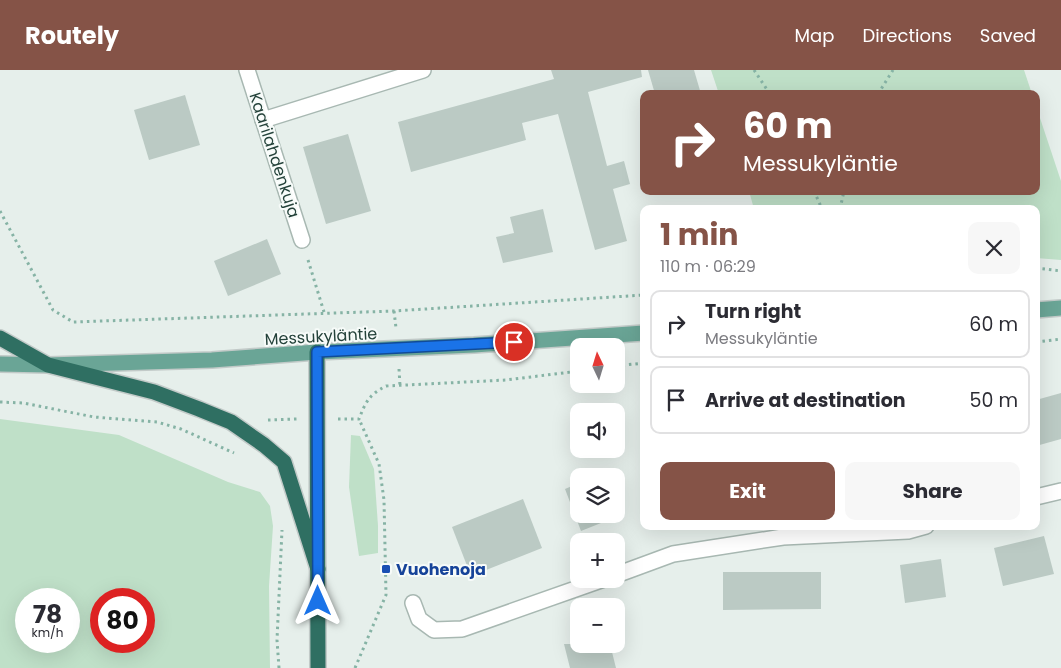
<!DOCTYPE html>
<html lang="en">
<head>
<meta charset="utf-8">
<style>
	:root { --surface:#fff; --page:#f7f7f7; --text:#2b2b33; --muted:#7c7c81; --line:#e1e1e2; --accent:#855347 }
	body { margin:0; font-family:Poppins,sans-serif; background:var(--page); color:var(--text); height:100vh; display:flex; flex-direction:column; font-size:19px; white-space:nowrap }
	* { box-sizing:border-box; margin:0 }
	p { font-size:16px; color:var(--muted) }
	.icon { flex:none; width:28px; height:28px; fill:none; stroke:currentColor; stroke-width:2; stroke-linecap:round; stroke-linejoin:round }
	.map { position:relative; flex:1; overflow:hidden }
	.sheet { position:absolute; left:640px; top:135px; width:400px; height:325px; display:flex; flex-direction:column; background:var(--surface); border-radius:10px; box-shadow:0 5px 20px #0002 }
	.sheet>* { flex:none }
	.guide { position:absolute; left:640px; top:20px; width:400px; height:105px; border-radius:10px; box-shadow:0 5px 20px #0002; background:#855347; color:#fff; overflow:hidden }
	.needle { width:32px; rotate:356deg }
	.fabs { position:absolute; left:570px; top:268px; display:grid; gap:10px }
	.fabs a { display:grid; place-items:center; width:55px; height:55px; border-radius:10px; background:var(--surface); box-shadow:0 5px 20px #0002; font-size:25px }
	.speed { position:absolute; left:15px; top:518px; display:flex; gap:10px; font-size:25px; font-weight:700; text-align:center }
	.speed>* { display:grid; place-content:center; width:65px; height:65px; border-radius:50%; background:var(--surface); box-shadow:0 5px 20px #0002; line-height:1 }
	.speed small { font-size:12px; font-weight:400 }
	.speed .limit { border:8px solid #d22; background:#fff; color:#111 }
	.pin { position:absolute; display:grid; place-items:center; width:42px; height:42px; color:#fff; margin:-21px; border:2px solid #fff; border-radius:50%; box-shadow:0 1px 5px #0007 }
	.me { position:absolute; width:55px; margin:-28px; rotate:0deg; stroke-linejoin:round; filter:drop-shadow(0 0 4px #0008) }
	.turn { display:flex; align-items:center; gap:18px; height:105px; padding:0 20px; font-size:22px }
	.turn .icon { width:65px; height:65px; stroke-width:2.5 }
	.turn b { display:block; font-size:35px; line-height:42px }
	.round { display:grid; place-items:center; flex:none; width:52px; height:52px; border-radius:10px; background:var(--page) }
	.headline { display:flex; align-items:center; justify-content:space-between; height:85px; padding:0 20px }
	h1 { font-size:30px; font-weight:700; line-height:38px; color:var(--accent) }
	.primary-button { display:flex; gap:10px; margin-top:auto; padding:10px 20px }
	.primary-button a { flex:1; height:58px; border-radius:10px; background:var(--accent); color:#fff; font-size:20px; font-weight:700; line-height:58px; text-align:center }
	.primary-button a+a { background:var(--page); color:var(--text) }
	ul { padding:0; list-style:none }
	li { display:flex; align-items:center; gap:15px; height:68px; margin:0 10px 8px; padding:0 10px; border:2px solid var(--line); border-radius:10px }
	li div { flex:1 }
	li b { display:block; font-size:19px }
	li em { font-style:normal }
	header { display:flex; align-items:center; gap:30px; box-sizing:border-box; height:70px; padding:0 25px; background:var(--accent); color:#fff }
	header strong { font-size:24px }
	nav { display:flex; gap:28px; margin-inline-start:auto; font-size:18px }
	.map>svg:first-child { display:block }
	.green { fill:#bfe0c8; fill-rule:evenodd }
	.building { fill:#bbcac4 }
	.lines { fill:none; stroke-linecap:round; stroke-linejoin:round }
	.minor-casing { stroke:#a8b8b2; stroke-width:18 }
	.major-casing { stroke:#c2cac8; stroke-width:18 }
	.highway-casing { stroke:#c2cac8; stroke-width:18 }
	.path { stroke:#86b3a5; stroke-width:3; stroke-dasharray:2.5 4; stroke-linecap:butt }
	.minor { stroke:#fff; stroke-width:15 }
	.major { stroke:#6aa596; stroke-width:15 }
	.highway { stroke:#2f6f62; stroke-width:15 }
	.route-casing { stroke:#114b97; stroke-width:12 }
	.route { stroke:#1a73e8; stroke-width:9 }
	.transit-dot { fill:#1a4fb4; stroke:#f7fbf9; stroke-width:2 }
	.labels { text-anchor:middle; stroke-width:4; stroke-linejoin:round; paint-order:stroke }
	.street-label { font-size:16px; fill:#24423a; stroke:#f7fbf9 }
	.transit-label { font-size:16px; font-weight:bold; fill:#164399; stroke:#f7fbf9; text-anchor:start }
</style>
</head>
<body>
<header>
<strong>Routely</strong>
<nav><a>Map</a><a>Directions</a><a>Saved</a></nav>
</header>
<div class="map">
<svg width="1061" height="598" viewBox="0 0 1061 598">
	<rect width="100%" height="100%" fill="#e6efeb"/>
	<g class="green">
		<polygon points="711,0 1024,0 1032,24 719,24"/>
		<polygon points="1036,36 1061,111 1061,190 1036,188 1036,139 754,139 749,121 1036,121"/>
		<path d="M0 349 119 365 228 412 260 422 270 436 273 456 269 516 270 598H0ZM26 529H69V571H26ZM101 529H144V571H101Z"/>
		<polygon points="351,365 360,366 374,399 378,456 378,483 359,486 349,417"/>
	</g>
	<g class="building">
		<polygon points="551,0 641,0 642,7 588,22 607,96 624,91 630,114 613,119 627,171 595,180 558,44 522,53 526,70 411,102 398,52 554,9"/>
		<polygon points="648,0 694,0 701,24 655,24"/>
		<polygon points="185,25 200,75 149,90 134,40"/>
		<polygon points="348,64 371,141 326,154 303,77"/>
		<polygon points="543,139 553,182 503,193 496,167 514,163 510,147"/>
		<polygon points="267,169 281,204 228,226 214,191"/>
		<polygon points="1061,323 1061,369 1036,376 1036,330"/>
		<polygon points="579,413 579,444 616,444 616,432 621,445 581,461 565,419"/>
		<polygon points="523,429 542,478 471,506 452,457"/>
		<polygon points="1044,466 1054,504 1003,516 994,478"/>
		<polygon points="941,489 946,527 905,533 900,495"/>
		<polygon points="723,502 821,502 821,539 723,540"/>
		<polygon points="564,574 610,574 616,598 570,598"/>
	</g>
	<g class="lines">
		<defs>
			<g id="minor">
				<polyline points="247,0 302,170"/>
				<polyline points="263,50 423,0"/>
				<polyline points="1036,427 1061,421"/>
				<polyline points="616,505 673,484 783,467 908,461 926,456"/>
				<polyline points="413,533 419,549 434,560 462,559 604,509"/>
			</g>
			<g id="major">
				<polyline points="1036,240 1061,238"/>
				<polyline points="0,294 48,295 212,290 317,282 474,275 644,263"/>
			</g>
			<g id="highway">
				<polyline points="0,268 48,295 154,322 199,339 231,352 264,375 284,392 318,499"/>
				<polyline points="317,282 318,598"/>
			</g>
		</defs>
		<use href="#minor" class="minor-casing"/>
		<use href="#major" class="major-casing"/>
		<use href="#highway" class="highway-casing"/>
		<g class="path">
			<polyline points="754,0 770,24"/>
			<polyline points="878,24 893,0"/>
			<polyline points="814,121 822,139"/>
			<polyline points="840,139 844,121"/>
			<polyline points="0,141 53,240 73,252 394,241 644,225"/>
			<polyline points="308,190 324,242"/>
			<polyline points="1036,198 1061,201"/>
			<polyline points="394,241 396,258"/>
			<polyline points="1036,272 1061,269"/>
			<polyline points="616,296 644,293"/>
			<polyline points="399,299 400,316"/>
			<polyline points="0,332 23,333 94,347 157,352 181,359 234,383"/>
			<path d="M338 349H359C366 331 369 325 386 316L506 310 579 301"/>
			<polyline points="268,350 297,349"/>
			<polyline points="279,598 277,570 282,460"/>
			<polyline points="355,598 386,525 384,430 379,394 359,349"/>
		</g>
		<use href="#minor" class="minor"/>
		<use href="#major" class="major"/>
		<use href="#highway" class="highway"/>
	</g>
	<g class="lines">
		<defs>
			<polyline id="route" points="318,531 317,282 514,272"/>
		</defs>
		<use href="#route" class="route-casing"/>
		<use href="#route" class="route"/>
	</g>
	<rect class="transit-dot" x="381" y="494" width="10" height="10" rx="2.5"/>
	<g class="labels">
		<g class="street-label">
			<text transform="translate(275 85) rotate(72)" y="6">Kaarilahdenkuja</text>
			<text transform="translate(321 266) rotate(-3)" y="6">Messukyläntie</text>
		</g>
		<g class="transit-label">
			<text x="396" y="505">Vuohenoja</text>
		</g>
	</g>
</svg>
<div class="fabs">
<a><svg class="needle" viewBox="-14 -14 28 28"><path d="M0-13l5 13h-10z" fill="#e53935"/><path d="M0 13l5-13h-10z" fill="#7c7c81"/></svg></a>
<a><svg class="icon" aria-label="sound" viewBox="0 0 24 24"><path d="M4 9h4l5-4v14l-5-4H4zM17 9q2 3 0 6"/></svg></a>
<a><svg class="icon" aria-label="layers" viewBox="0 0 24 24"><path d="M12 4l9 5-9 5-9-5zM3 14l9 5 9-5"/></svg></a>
<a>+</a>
<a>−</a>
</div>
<div class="speed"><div>78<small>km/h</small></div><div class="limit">80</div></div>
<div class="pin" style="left:514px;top:272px;background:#d93025"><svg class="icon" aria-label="arrive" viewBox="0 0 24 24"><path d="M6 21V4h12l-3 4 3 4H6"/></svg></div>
<svg class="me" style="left:318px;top:531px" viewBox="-20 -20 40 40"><path d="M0-17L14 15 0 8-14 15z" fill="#1a73e8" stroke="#fff" stroke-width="4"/></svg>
<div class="guide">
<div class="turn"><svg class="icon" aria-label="right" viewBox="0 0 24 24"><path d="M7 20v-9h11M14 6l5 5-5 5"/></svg><div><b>60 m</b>Messukyläntie</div></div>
</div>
<section class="sheet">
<div class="headline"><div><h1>1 min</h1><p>110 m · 06:29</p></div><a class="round"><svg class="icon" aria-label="close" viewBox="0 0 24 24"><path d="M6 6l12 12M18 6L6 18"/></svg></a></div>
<ul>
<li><svg class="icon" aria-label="right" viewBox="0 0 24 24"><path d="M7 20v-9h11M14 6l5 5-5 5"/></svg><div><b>Turn right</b><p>Messukyläntie</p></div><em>60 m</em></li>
<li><svg class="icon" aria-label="arrive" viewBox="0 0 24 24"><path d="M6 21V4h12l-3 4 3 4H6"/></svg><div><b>Arrive at destination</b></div><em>50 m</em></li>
</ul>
<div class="primary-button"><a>Exit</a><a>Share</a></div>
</section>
</div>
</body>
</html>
